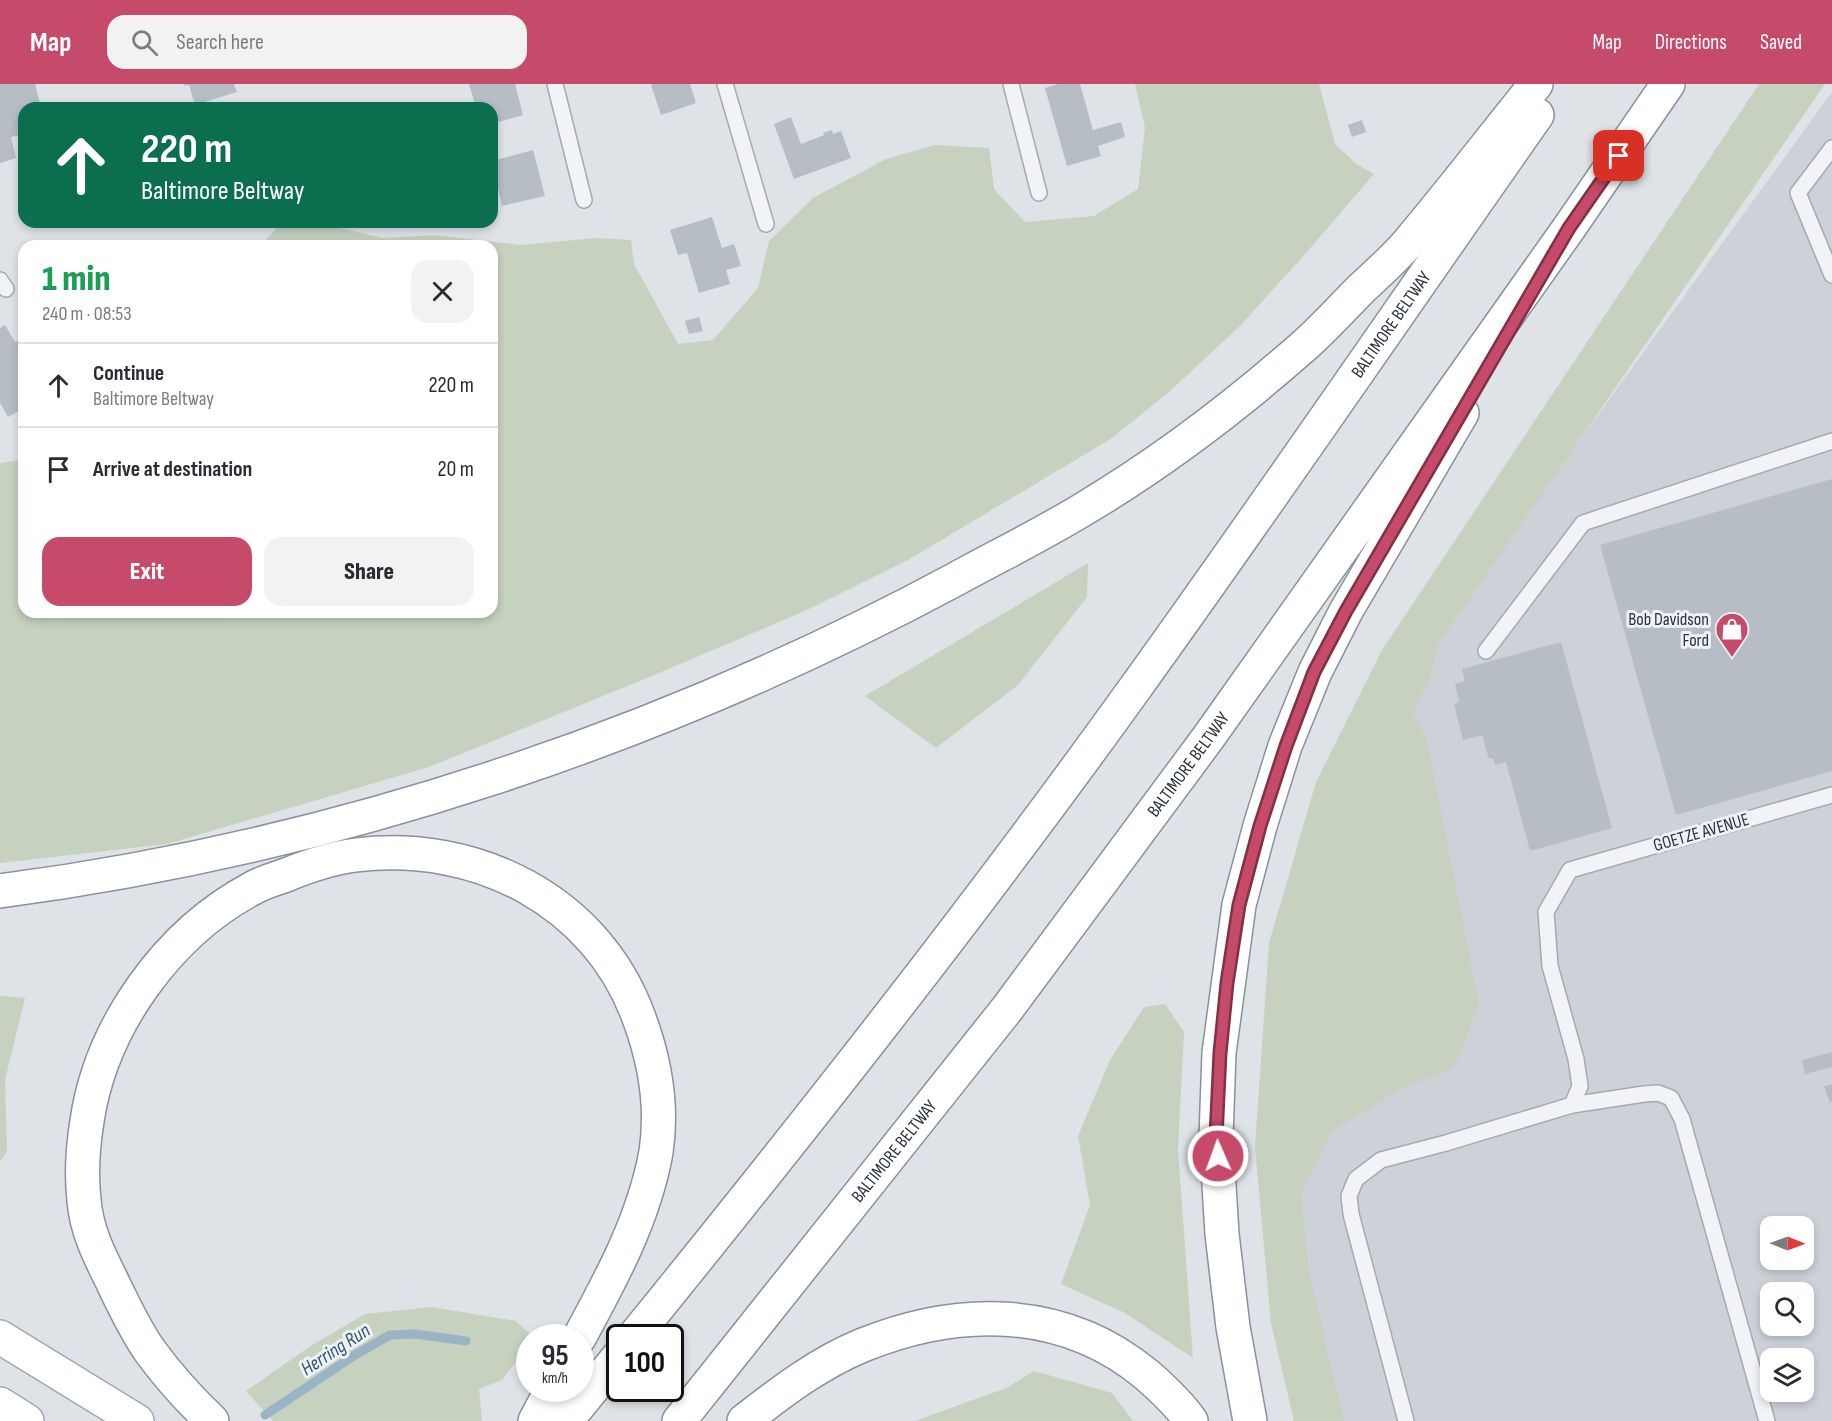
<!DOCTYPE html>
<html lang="en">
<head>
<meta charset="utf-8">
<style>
	:root { --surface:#fff; --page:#f2f2f3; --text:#2b2b33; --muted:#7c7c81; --line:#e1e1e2; --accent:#c64a6a }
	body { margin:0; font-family:"Sofia Sans Condensed",sans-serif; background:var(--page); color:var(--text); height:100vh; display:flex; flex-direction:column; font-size:22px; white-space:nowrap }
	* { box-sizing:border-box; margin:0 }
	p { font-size:20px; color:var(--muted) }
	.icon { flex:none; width:33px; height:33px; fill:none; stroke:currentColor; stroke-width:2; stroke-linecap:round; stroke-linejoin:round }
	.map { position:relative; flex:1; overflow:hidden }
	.panel { position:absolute; left:18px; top:156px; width:480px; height:378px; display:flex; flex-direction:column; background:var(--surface); border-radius:18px; box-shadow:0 3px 9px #0003 }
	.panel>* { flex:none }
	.hud { position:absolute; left:18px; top:18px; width:480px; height:126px; border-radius:18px; box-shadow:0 3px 9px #0003; background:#0b6e4f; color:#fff; overflow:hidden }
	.needle { width:39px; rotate:91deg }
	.tools { position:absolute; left:1760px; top:1132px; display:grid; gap:12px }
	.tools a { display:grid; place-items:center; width:54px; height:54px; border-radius:12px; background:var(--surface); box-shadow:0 3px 9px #0003; font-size:30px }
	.speed { position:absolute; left:516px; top:1240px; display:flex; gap:12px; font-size:30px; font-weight:700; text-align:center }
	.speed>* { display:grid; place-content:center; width:78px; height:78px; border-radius:50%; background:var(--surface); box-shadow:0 3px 9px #0003; line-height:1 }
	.speed small { font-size:15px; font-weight:400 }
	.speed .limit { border:3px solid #111; border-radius:9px; background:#fff; color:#111 }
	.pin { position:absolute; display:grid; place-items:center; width:51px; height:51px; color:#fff; margin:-26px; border-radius:12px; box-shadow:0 3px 9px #0006 }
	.me { position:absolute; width:66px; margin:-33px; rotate:358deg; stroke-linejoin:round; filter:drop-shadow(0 0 4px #0008) }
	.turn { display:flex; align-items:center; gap:21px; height:126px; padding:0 24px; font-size:27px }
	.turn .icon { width:78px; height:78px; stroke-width:2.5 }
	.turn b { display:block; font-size:42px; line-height:51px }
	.round { display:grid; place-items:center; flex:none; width:63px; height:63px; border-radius:18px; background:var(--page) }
	.overview { display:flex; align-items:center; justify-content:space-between; height:102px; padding:0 24px }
	h1 { font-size:36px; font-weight:800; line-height:45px; color:#1e9e55 }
	.button { display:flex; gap:12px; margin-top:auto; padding:12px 24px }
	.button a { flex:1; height:69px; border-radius:18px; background:var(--accent); color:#fff; font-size:24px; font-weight:800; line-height:69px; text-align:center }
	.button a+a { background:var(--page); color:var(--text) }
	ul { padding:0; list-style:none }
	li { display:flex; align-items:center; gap:18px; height:84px; padding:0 24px; border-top:2px solid var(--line) }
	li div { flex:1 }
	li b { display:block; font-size:22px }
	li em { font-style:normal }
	header { display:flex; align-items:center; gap:36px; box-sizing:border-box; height:84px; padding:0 30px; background:var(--accent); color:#fff }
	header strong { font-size:28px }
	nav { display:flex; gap:33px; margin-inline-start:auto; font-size:21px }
	.search { width:420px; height:54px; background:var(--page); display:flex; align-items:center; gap:15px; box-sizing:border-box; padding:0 21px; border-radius:18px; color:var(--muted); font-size:22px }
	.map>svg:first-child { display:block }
	.built { fill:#cdd2d9; fill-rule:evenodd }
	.green { fill:#c6d1c0 }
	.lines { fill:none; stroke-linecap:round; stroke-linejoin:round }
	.stream { stroke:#9bb4c5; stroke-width:9 }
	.building { fill:#b6bdc4 }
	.lane-casing { stroke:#a5aab1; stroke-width:18 }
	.primary-casing { stroke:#9fa9b2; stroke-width:36 }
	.highway-casing { stroke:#87929d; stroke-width:36 }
	.lane { stroke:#f1f3f6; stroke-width:15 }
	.primary { stroke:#fff; stroke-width:33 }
	.highway { stroke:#fff; stroke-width:33 }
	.route-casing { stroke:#813045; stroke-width:15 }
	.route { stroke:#c64a6a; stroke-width:10 }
	.labels { text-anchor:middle; stroke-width:6; stroke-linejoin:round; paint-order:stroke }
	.street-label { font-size:18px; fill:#29323d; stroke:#eef2f5 }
	.poi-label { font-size:18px; fill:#29323d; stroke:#eef2f5; text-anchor:end }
	.water-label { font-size:20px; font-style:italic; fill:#35556f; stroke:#eef2f5 }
</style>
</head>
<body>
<header>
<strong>Map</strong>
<div class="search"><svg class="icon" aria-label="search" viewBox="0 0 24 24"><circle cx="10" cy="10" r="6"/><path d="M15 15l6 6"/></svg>Search here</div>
<nav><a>Map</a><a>Directions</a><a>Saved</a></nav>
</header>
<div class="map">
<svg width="1832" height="1337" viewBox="0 0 1832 1337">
	<rect width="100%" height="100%" fill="#dfe3e7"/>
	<path class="built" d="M1832 8V1337H1332L1281 1118 1407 594ZM1770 1143H1803V1176H1770ZM1770 1209H1803V1242H1770ZM1770 1275H1803V1308H1770Z"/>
	<g class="green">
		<polygon points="1135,0 1319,0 1335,60 1355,79 1374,90 1306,169 1240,242 1169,308 1112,354 908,476 805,527 647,594 429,683 167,760 0,779 0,379 24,375 24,528 492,528 492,162 259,162 277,144 277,138 321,138 322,140 383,154 434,151 521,161 596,154 631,156 634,180 678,260 713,256 758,204 769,157 813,114 886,75 935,61 989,64 994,105 1025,138 1094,132 1138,105 1145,44"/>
		<polygon points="1759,0 1825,0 1438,561 1430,592 1413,630 1426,653 1479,920 1454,984 1400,1005 1333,1047 1301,1109 1308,1184 1344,1337 1294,1337 1271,1239 1255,1063 1269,859 1316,698 1382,566"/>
		<polygon points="1088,479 1087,513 1018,601 936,664 865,612"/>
		<polygon points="0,912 25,914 5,996 7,1067 0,1078"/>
		<polygon points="1165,920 1184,948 1178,1065 1193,1274 1125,1229 1061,1200 1090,1121 1078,1052 1110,976 1144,923"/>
		<polygon points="432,1223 516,1237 534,1254 530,1254 529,1260 502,1296 479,1305 482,1337 273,1337 246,1307 309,1263 365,1230"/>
		<polygon points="1034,1287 1112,1309 1133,1337 915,1337 1006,1304"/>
	</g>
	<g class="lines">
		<polyline class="stream" points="265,1331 355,1271 390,1251 415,1250 466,1257"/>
	</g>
	<g class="building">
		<polygon points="0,0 35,0 41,24 24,24 24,50 11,53 16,74 0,79"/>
		<polygon points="184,0 234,0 237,8 195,21 189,1 185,2"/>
		<polygon points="469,0 515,0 523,31 492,40 492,24 476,24"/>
		<polygon points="653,0 690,0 696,19 661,31 651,1"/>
		<polygon points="1058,0 1080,0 1093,46 1121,38 1125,53 1098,62 1101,72 1067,82 1045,4"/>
		<polygon points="791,33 801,60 824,51 823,49 832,46 833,50 841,47 851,74 794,95 774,40"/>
		<polygon points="1362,36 1366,48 1352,53 1348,41"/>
		<polygon points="533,66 545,112 502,122 492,77"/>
		<polygon points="712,133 722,164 734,160 741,182 726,186 730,200 699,209 687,169 678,171 670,146"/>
		<polygon points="699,233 703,247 689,250 685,237"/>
		<polygon points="5,241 15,258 23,254 24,256 24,324 8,333 0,319 0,244"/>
		<polygon points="1832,395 1832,687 1676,731 1600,461"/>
		<polygon points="1561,558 1612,744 1530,767 1506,678 1495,681 1493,674 1489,675 1482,651 1463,656 1454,620 1459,618 1455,600 1465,597 1462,585"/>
		<polygon points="1832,968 1832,983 1805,990 1802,976"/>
		<polygon points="1832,1000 1832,1018 1830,1019 1824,1002"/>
	</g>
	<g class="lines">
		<defs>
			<g id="lane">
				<polyline points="555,0 584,116"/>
				<polyline points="725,0 766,140"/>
				<polyline points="1011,0 1039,109"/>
				<polyline points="1832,64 1798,109 1832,191"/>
				<polyline points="0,196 6,205"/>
				<polyline points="1486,567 1583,439 1832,357"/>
				<polyline points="1572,1021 1580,1002 1576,975 1550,882 1546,828 1570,786 1832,711"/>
				<polyline points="1406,1337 1351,1130 1349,1112 1356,1095 1381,1076 1446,1059 1572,1021 1644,1010 1658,1009 1671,1014 1682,1035 1767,1337"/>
			</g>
			<g id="primary">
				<polyline points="0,1253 137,1337"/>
				<polyline points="0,1320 27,1337"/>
			</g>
			<g id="highway">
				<path d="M0 807C334 763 660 654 956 495 998 472 1041 451 1082 426 1161 379 1236 322 1305 261 1325 243 1343 223 1362 204 1377 190 1393 176 1407 160 1451 108 1493 53 1536 0"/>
				<path id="s1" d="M633 1254C805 1042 974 828 1133 607 1270 417 1402 223 1537 31"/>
				<path d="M212 1337C189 1315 168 1292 150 1267 135 1246 123 1220 112 1197 99 1171 86 1145 84 1116 81 1090 83 1062 87 1037 101 942 168 849 253 804 263 798 275 795 286 791 308 782 332 774 356 771 476 756 597 817 639 934 655 977 663 1022 656 1068 644 1135 611 1195 579 1254"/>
				<polyline points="535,1337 552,1305"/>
				<polyline points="566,1337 620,1271"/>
				<path id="s2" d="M679 1337 1007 925 1208 654 1569 144 1668 0"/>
				<path d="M744 1337C781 1308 819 1279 863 1261 960 1222 1064 1222 1147 1291 1163 1305 1179 1320 1191 1337"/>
				<polyline points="1250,1337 1233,1243 1222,1150 1216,1053 1219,969 1239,821 1260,742 1285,662 1315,588 1346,527 1462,329"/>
			</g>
		</defs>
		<use href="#lane" class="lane-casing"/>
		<use href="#primary" class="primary-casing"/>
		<use href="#highway" class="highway-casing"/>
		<use href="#lane" class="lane"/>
		<use href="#primary" class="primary"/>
		<use href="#highway" class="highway"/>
	</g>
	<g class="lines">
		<defs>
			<polyline id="route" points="1218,1072 1216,1053 1220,969 1227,899 1239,821 1260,742 1286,662 1314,588 1346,527 1569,144 1619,72"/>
		</defs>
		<use href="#route" class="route-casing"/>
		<use href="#route" class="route"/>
	</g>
	<defs>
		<symbol id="shop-pin" viewBox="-11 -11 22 30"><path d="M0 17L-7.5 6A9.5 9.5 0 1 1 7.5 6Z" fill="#c64a6a" stroke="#eef2f5"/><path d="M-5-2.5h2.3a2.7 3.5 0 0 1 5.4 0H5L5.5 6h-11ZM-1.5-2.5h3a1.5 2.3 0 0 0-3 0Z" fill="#fff"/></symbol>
	</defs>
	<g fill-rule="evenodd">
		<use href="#shop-pin" x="1713" y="526" width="38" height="52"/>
	</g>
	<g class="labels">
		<g class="street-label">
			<text dy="6" stroke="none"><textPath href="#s1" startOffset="1266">BALTIMORE BELTWAY</textPath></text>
			<text dy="6" stroke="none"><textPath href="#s2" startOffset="831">BALTIMORE BELTWAY</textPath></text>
			<text transform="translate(1701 748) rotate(-16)" y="6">GOETZE AVENUE</text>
			<text dy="6" stroke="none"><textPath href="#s2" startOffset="345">BALTIMORE BELTWAY</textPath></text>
		</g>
		<g class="poi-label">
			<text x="1709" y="541">Bob Davidson<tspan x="1709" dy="21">Ford</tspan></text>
		</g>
		<g class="water-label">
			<text transform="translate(335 1265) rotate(-33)" y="7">Herring Run</text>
		</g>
	</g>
</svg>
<div class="tools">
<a><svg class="needle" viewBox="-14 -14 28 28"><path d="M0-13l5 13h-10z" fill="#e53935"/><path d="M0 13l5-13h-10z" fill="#7c7c81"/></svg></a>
<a><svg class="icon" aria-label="search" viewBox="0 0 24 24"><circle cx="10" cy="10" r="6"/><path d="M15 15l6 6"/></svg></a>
<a><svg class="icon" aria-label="layers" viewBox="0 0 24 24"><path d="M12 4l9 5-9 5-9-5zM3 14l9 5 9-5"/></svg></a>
</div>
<div class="speed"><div>95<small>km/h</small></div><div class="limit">100</div></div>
<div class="pin" style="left:1619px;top:72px;background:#d93025"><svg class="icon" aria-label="arrive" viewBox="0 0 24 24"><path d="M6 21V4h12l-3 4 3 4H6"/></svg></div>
<svg class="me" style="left:1218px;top:1072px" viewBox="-20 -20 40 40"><circle r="17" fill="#c64a6a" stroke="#fff" stroke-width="3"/><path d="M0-11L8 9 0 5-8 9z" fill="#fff"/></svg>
<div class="hud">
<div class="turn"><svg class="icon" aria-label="ahead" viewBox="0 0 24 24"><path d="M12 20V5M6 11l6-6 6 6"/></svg><div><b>220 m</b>Baltimore Beltway</div></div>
</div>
<section class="panel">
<div class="overview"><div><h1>1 min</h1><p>240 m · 08:53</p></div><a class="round"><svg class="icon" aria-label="close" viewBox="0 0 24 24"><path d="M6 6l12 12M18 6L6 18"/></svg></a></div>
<ul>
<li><svg class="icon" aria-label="ahead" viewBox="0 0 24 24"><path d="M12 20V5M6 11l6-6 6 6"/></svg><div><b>Continue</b><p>Baltimore Beltway</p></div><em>220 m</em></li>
<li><svg class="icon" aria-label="arrive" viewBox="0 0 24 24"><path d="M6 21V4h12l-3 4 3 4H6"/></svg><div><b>Arrive at destination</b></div><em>20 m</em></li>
</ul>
<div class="button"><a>Exit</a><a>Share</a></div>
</section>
</div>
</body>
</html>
